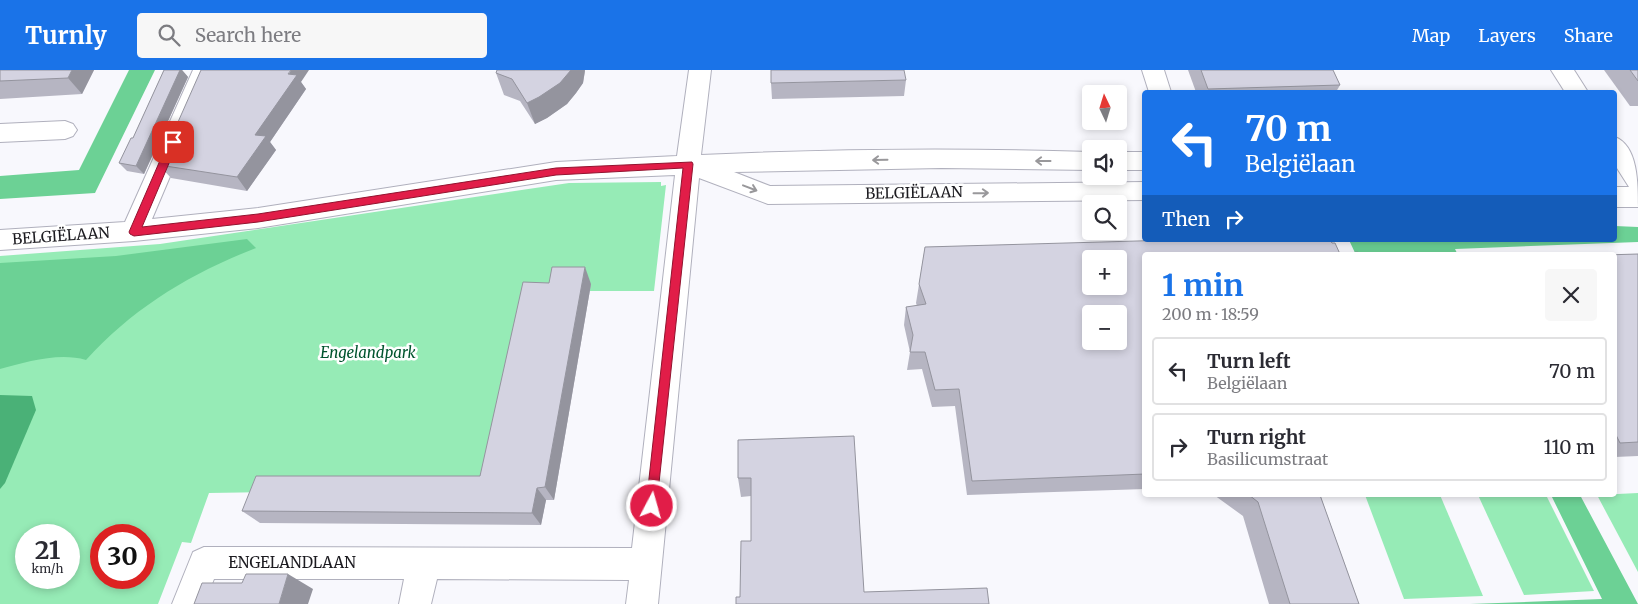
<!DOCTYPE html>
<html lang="en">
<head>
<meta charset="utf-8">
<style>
	:root { --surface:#fff; --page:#f7f7f7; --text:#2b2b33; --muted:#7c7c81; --line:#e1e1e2; --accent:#1a73e8 }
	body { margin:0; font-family:Merriweather,serif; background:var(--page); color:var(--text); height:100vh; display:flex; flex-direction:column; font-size:19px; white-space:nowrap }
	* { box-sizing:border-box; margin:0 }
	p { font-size:16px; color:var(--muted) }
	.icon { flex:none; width:28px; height:28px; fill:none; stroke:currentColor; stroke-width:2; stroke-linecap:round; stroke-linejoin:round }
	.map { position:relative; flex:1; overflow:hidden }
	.sheet { position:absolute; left:1142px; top:182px; width:475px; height:245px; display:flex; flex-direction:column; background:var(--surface); border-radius:5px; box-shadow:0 2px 8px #0003 }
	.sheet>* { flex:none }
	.top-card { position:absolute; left:1142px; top:20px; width:475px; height:152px; border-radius:5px; box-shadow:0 2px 8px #0003; background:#1a73e8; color:#fff; overflow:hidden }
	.needle { width:32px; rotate:356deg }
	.fabs { position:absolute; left:1082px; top:15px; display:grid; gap:10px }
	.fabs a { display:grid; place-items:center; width:45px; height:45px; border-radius:5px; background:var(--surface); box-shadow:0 2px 8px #0003; font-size:25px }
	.speed { position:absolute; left:15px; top:454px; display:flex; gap:10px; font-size:25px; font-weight:700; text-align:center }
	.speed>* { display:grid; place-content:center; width:65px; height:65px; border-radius:50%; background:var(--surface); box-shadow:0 2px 8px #0003; line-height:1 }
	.speed small { font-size:12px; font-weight:400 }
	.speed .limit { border:8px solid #d22; background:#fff; color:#111 }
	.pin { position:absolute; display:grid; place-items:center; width:42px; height:42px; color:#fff; margin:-21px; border-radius:10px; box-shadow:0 2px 8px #0006 }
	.me { position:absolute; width:55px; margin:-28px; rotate:6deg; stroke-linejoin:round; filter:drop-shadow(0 0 4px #0008) }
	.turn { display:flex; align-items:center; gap:18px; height:105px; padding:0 20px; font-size:22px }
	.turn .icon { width:65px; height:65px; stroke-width:2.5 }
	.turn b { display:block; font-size:35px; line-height:42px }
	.then { display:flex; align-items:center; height:48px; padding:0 20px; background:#0003; gap:10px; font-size:19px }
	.round { display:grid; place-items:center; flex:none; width:52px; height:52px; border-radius:5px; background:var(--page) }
	.head { display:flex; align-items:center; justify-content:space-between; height:85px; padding:0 20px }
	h1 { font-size:30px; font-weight:700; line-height:38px; color:var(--accent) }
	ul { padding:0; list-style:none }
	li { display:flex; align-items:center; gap:15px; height:68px; margin:0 10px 8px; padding:0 10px; border:2px solid var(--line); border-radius:5px }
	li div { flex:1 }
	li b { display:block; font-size:19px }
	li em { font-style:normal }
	header { display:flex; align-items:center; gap:30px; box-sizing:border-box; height:70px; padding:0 25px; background:var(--accent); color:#fff }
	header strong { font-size:24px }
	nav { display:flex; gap:28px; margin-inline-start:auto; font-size:18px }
	.search { width:350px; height:45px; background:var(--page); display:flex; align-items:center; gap:12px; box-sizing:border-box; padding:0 18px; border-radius:5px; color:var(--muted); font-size:19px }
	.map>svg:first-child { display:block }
	.green { fill:#96ebb6; fill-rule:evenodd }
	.forest { fill:#6cd195 }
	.water { fill:#4ab177 }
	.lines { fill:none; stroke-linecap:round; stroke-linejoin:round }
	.minor-casing { stroke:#b0b0bd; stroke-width:2 }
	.minor { fill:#fff; fill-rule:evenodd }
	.wall { fill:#b6b5c2 }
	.shaded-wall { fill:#94949e }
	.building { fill:#d4d3e1; stroke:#94949e; fill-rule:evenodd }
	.oneway { stroke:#99989b }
	.route { fill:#e11d48; stroke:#92132f }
	.labels { text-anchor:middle; stroke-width:5; stroke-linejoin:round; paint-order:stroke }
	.street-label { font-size:15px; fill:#1c1b20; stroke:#fff }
	.park-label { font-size:15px; font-style:italic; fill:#00542e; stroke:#fff }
</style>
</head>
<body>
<header>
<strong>Turnly</strong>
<div class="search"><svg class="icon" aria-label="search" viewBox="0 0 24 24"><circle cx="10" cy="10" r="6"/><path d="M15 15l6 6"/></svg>Search here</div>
<nav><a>Map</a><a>Layers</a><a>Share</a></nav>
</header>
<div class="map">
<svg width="1638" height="534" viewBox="0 0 1638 534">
	<rect width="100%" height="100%" fill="#f8f8fd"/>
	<g class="green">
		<path d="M661 112V116L666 115 654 221H572L483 418 209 423 191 473 182 472 158 534H0V186L160 174 569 113ZM26 465H69V508H26ZM101 465H144V508H101Z"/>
		<polygon points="1638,423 1638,502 1597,425"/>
		<polygon points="1365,425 1440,425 1483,526 1404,529"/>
		<polygon points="1478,425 1546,425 1594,521 1524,525"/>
	</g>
	<g class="forest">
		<polygon points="129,0 155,0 95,123 0,129 0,106 79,100"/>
		<polygon points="1615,156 1638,157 1638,172 1455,179 1458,185 1356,185 1349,170 1615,170"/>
		<path d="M247 169 256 178C191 203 133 238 86 290 59 282 26 292 0 299V193L116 186Z"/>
		<polygon points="1551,425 1580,425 1638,534 1470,534 1602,529"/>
	</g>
	<polygon class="water" points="0,325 32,326 36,340 5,413 0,419"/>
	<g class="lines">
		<defs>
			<g id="minor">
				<path d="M193 0H215L152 149 258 138 556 92 677 86 689 0H711L701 85C831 79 961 78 1091 82V100L942 98 734 102 770 116 1145 112V130L768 134 699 108 658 534H626L629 510 437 509 431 534H399L404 509H214L204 534H172L193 482 204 477 632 478 675 105 556 110 258 158 134 171 0 180V160L125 152Z"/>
				<polygon points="1142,0 1164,0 1171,22 1149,22"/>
				<polygon points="1551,0 1574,0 1588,22 1565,22"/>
				<polygon points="65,51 73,54 77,60 73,66 65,69 0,72 0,54"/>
				<path d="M1615 67C1638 76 1638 113 1638 137H1615V117H1632H1629L1615 95Z"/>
				<rect x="1119" y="82" width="26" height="18"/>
			</g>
		</defs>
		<use href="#minor" class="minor-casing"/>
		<use href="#minor" class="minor"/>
	</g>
	<g class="wall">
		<polygon points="0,0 94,0 82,24 0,29"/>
		<polygon points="164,0 182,0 188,7 144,104 127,101 119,93 133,68"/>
		<polygon points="1188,0 1333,0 1340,15 1336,22 1196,22"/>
		<polygon points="1604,0 1638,0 1638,36 1630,36"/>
		<polygon points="585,1 583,13 576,23 567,34 547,48 535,54 520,31 504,25 496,3"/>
		<polygon points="906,10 904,26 772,29 771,13"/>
		<polygon points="301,12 306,19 270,72 276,80 247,121 171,108 159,95"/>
		<polygon points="1332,173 1340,184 1359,185 1145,185 1145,419 967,425 955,336 932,337 922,299 907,300 910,282 904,255 906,237 917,236 916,233 925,177"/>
		<polygon points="1638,184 1638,386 1615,387 1615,185"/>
		<polygon points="549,213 591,214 554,430 546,430 541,455 260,453 242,441 480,406"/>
		<polygon points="854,366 751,471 751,426 741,427 738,408"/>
		<polygon points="1214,425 1320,425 1359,534 1269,534 1243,446"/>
	</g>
	<g class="shaded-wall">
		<polygon points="72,0 94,0 82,24 68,8"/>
		<polygon points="180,0 182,0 188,7 144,104 136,96"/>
		<polygon points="291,0 309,0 301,12 306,19 270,72 276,80 247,121 237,107 255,65"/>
		<polygon points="571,0 585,0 583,13 576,23 567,34 547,48 535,54 527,33"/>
		<polygon points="585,197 591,214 554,430 545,417"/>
		<polygon points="537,418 546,430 541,455 532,443"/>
		<polygon points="288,504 313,519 308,534 279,534"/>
	</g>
	<g class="building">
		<polygon points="0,0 72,0 68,8 0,11"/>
		<polygon points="164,0 180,0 136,96 119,93 131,68 133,68"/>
		<polygon points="201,0 291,0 288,4 297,5 255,65 266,66 237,107 159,95"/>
		<polygon points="497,0 571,0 560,13 539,27 527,33 512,9 496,3"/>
		<polygon points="771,0 904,0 906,10 771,13"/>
		<polygon points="1201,0 1333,0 1340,15 1208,19"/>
		<polygon points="1630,0 1638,0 1638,11"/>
		<path d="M1172 170H1330L1332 173H1335L1340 184 1358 182 1359 185H1145V404L972 411 959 319 935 320 925 282H910L913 265 906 237 926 234 919 214 925 177ZM1091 189H1119V216H1091ZM1091 244H1119V271H1091Z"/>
		<polygon points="1638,184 1638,372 1620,373 1615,363 1615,185 1604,185"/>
		<polygon points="552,197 585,197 545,417 537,418 532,443 242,441 256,406 480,406 523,212 549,213"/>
		<polygon points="854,366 864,522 987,518 989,534 736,534 736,527 740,527 741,471 751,471 751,408 738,408 738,370"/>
		<polygon points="1249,425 1320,425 1359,534 1290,534 1258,432"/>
		<polygon points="246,504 288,504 279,534 194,534 202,513 242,513"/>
	</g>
	<defs><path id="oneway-shaft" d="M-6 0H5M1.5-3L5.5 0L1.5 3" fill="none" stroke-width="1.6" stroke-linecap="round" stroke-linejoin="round" transform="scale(1.25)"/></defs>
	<g class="oneway">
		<use href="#oneway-shaft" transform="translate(880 90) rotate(179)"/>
		<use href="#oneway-shaft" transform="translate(1043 91) rotate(-180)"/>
		<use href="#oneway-shaft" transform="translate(750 118) rotate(21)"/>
		<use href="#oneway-shaft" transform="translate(981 123) rotate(-1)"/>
	</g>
	<polygon class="route" points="173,68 178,72 142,157 258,144 556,98 692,92 693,94 656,441 652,443 648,441 646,436 683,98 556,105 258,152 134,166 130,164 129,162 168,72"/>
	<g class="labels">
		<g class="street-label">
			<text transform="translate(914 123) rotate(-1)" y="5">BELGIËLAAN</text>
			<text transform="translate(61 166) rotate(-4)" y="5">BELGIËLAAN</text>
			<text x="292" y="498">ENGELANDLAAN</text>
		</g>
		<g class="park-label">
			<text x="368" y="288">Engelandpark</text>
		</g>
	</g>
</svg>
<div class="fabs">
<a><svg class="needle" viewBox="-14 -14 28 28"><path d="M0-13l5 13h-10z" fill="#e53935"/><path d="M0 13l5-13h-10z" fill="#7c7c81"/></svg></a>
<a><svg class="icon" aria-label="sound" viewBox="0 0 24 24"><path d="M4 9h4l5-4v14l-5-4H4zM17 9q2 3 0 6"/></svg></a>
<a><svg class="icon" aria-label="search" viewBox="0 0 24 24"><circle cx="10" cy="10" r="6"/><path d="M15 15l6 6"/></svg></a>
<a>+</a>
<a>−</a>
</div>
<div class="speed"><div>21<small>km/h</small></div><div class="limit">30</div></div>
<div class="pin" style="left:173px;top:72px;background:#d93025"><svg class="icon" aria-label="arrive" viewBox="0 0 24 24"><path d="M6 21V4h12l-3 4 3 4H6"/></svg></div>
<svg class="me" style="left:652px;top:436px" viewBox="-20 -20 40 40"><circle r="17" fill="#e11d48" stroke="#fff" stroke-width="3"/><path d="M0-11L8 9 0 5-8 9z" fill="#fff"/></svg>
<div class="top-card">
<div class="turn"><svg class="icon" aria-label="left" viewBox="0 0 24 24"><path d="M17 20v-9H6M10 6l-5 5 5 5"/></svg><div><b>70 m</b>Belgiëlaan</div></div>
<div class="then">Then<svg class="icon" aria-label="right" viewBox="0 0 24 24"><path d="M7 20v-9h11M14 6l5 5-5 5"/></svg></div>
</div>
<section class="sheet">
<div class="head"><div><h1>1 min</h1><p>200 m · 18:59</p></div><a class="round"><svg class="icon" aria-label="close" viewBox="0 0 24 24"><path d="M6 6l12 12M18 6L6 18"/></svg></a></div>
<ul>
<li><svg class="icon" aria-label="left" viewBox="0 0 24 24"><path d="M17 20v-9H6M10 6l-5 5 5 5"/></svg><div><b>Turn left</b><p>Belgiëlaan</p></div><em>70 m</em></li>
<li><svg class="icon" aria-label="right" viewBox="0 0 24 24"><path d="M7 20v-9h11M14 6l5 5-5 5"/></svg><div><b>Turn right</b><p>Basilicumstraat</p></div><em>110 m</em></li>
</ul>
</section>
</div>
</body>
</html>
